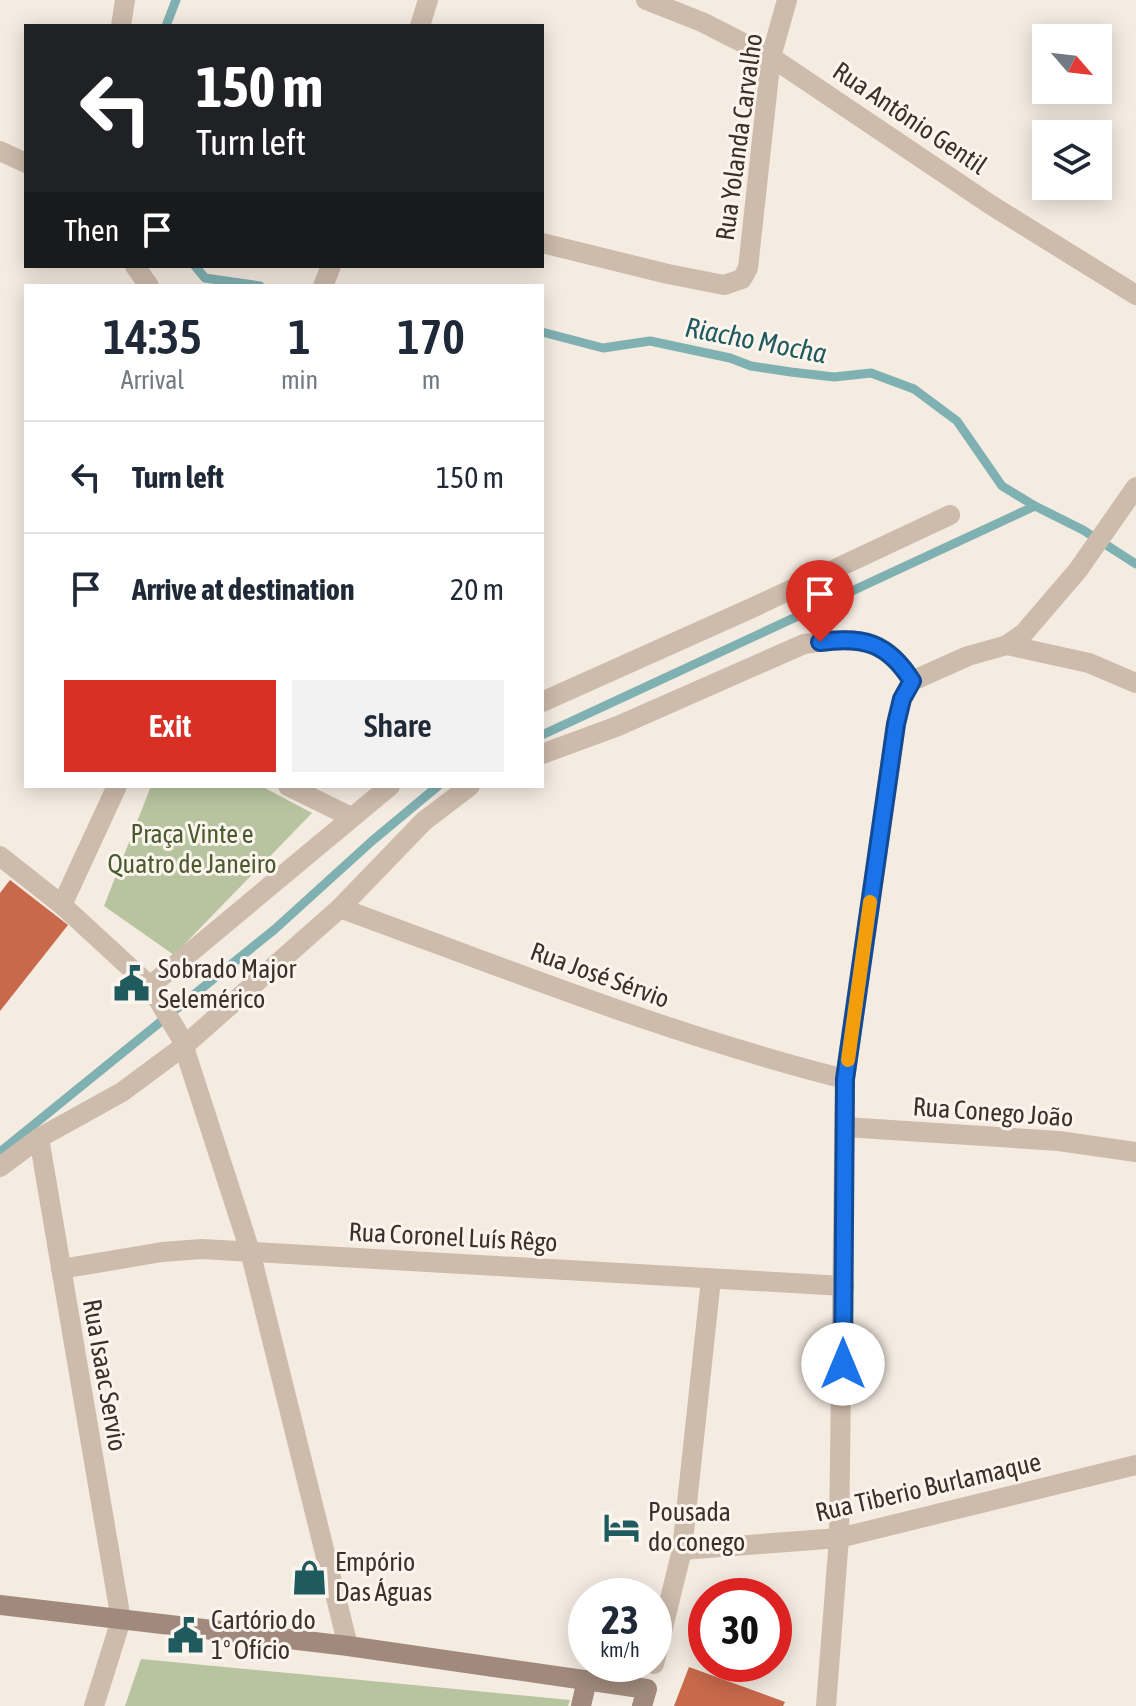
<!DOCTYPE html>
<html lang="en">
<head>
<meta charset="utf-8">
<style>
	:root { --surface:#fff; --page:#f2f2f3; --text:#1f2937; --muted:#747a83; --line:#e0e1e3; --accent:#d93025 }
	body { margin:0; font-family:"Asap Condensed",sans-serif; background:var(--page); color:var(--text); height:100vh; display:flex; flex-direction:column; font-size:30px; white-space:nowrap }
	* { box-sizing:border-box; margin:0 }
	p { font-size:26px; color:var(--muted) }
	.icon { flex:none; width:44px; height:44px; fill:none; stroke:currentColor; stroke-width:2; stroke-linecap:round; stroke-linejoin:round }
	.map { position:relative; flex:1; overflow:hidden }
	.drawer { position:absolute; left:24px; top:284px; width:520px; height:504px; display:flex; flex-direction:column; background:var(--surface); border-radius:0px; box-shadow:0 4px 20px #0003 }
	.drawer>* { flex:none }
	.banner { position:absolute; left:24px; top:24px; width:520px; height:244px; border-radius:0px; box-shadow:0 4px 20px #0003; background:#202124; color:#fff; overflow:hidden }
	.needle { width:52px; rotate:118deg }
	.fabs { position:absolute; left:1032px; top:24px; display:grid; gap:16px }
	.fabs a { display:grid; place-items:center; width:80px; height:80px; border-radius:0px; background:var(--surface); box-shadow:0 4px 20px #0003; font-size:40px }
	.speed { position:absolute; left:568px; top:1578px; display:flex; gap:16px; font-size:40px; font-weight:700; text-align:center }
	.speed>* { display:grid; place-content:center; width:104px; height:104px; border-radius:50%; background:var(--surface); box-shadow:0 4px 20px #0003; line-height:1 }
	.speed small { font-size:20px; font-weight:400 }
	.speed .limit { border:12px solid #d22; background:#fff; color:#111 }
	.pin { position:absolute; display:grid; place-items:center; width:68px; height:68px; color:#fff; margin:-82px -34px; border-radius:50% 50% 50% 0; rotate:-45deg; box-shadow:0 0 8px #0007 }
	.pin .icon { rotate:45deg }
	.me { position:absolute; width:88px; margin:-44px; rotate:0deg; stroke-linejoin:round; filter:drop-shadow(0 0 6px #0008) }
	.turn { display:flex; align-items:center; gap:28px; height:168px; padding:0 40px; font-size:36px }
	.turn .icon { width:104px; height:104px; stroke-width:2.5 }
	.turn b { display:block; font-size:56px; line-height:68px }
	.then { display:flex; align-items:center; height:76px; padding:0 40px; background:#0003; gap:16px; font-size:30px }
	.eta { display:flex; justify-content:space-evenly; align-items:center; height:136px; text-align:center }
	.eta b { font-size:48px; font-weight:600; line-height:56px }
	.action { display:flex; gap:16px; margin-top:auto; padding:16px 40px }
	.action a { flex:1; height:92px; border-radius:0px; background:var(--accent); color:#fff; font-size:32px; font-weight:600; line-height:92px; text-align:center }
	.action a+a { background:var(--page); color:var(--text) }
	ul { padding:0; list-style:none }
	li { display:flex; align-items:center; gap:24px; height:112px; padding:0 40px; border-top:2px solid var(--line) }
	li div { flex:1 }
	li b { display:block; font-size:30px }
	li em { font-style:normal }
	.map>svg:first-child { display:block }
	.green { fill:#b8c4a0 }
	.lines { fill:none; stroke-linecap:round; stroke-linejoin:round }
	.stream { stroke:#7fb0b2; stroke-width:9 }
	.building { fill:#c8694b }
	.minor { stroke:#cdbbac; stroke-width:20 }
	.secondary { stroke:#a18a7d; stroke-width:20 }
	.route-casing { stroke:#114b97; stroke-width:20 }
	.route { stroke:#1a73e8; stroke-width:14 }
	.slow { stroke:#f59e0b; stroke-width:14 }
	.labels { text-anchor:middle; stroke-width:6; stroke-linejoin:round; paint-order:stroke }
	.street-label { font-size:26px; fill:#3b302b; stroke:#fbf5ee }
	.park-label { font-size:26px; fill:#4a5a2e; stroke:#fbf5ee }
	.poi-label { font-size:26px; fill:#3b302b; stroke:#fbf5ee; text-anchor:start }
	.water-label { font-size:28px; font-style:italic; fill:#1f5a5e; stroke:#fbf5ee }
</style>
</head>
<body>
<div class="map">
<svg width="1136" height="1706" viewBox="0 0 1136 1706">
	<rect width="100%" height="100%" fill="#f4ebe1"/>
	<g class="green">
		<polygon points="151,786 261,786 312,813 174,955 104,906"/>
		<polygon points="141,1659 570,1700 568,1706 125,1706"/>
	</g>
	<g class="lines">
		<g class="stream">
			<polyline points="166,26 176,0"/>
			<polyline points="195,266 205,278 260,286"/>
			<polyline points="542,332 603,348 650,341 730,358 751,366 791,372 834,377 871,373 914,389 957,421 1002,486 1035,506 1083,530 1136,564"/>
			<polyline points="542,735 1035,506"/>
			<polyline points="0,1152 275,929 372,841 438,786"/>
		</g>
	</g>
	<g class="building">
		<polygon points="10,880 68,925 0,1011 0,893"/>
		<polygon points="689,1667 785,1702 783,1706 674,1706"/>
	</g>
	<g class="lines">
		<g class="minor">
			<polyline points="646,0 702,22 771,57 991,205 1136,295"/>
			<polyline points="121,26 125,0"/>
			<polyline points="420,26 428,0"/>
			<polyline points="0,151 26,163"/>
			<polyline points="542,243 668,274 724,285 742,279 748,268 771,57 787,0"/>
			<polyline points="135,266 149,286"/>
			<polyline points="323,286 331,266"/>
			<polyline points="1007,645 1089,663 1136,683"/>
			<polyline points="912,681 968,656 1007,645 1024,633 1078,570 1136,487"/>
			<polyline points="542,702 754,607 950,515"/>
			<path d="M542 754 618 726 804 644C855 637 882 634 912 681"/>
			<polyline points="288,786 351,817"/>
			<polyline points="0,856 62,905 150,986 181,1038 250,1251 348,1646"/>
			<polyline points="62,905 117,786"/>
			<path d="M340 908C507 969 673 1036 845 1079"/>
			<polyline points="150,986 390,786"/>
			<polyline points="845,1127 1059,1141 1136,1152"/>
			<polyline points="39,1138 121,1620 94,1706"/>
			<polyline points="0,1167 39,1138 122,1092 184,1046 340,908 424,821 470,786"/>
			<polyline points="61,1269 162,1252 202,1249 844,1286"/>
			<polyline points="682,1550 839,1538 1136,1465"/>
			<polyline points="654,1664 682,1550 711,1279"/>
			<polyline points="826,1706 839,1538 845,1079 896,724 902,699 912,681"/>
		</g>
		<g class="secondary">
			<polyline points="0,1605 348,1646 647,1689 642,1706"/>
			<polyline points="581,1706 587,1680"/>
		</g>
	</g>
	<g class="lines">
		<defs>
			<path id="route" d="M820 642C864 636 888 643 912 681L902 699 896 724 845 1079 843 1364"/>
		</defs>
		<use href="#route" class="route-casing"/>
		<use href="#route" class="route"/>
		<polyline class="slow" points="848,1060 870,902"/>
	</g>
	<defs>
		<symbol id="civic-bare" viewBox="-9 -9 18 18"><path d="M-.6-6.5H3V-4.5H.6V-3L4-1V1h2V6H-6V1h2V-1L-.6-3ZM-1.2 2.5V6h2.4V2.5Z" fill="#1f5a5e" stroke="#fbf5ee" stroke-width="2.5" paint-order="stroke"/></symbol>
		<symbol id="hotel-bare" viewBox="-9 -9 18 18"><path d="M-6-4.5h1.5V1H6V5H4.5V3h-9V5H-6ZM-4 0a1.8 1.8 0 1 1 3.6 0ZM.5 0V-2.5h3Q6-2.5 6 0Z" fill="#1f5a5e" stroke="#fbf5ee" stroke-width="2.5" paint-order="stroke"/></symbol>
		<symbol id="shop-bare" viewBox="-9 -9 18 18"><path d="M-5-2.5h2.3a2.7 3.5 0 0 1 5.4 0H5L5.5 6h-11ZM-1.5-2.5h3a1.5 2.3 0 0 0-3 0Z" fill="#1f5a5e" stroke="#fbf5ee" stroke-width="2.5" paint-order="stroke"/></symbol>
	</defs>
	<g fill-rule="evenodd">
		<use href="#civic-bare" x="106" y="958" width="51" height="51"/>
		<use href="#hotel-bare" x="596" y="1502" width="51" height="51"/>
		<use href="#shop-bare" x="284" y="1552" width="51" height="51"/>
		<use href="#civic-bare" x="160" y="1610" width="51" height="51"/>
	</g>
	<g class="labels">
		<g class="street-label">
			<text transform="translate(910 118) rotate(34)" y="9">Rua Antônio Gentil</text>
			<text transform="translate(739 137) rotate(-82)" y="9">Rua Yolanda Carvalho</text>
			<text transform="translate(600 975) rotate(20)" y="9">Rua José Sérvio</text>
			<text transform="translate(993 1112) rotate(4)" y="9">Rua Conego João</text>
			<text transform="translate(453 1237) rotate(3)" y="9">Rua Coronel Luís Rêgo</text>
			<text transform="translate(105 1375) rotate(80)" y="9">Rua Isaac Servio</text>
			<text transform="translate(928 1487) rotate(-13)" y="9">Rua Tiberio Burlamaque</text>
		</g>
		<g class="park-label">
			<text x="192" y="843">Praça Vinte e<tspan x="192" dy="30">Quatro de Janeiro</tspan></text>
		</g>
		<g class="poi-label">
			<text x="158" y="978">Sobrado Major<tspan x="158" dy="30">Selemérico</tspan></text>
			<text x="648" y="1521">Pousada<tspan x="648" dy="30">do conego</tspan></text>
			<text x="335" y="1571">Empório<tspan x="335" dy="30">Das Águas</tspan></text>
			<text x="211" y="1629">Cartório do<tspan x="211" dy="30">1º Ofício</tspan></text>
		</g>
		<g class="water-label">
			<text transform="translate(756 340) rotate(11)" y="10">Riacho Mocha</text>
		</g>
	</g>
</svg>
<div class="fabs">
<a><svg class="needle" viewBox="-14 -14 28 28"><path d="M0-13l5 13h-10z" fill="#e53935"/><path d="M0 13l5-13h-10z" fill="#747a83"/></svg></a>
<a><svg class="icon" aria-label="layers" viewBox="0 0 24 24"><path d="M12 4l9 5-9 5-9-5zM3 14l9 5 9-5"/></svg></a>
</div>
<div class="speed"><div>23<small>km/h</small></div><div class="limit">30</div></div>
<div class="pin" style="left:820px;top:642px;background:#d93025"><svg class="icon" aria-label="arrive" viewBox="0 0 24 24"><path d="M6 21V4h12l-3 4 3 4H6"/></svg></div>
<svg class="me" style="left:843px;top:1364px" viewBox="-20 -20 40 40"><circle r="19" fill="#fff"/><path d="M0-13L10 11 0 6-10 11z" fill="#1a73e8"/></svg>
<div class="banner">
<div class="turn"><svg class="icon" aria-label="left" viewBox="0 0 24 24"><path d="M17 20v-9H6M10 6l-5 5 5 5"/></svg><div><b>150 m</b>Turn left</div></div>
<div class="then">Then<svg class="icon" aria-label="arrive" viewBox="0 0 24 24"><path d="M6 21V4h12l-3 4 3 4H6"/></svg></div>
</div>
<section class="drawer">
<div class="eta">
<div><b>14:35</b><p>Arrival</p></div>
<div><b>1</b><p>min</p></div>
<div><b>170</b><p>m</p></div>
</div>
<ul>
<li><svg class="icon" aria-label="left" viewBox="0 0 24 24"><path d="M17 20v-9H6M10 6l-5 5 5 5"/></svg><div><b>Turn left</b></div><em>150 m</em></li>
<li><svg class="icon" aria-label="arrive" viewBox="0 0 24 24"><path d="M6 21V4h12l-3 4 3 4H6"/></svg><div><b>Arrive at destination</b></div><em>20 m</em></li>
</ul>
<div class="action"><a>Exit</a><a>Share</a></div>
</section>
</div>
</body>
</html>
